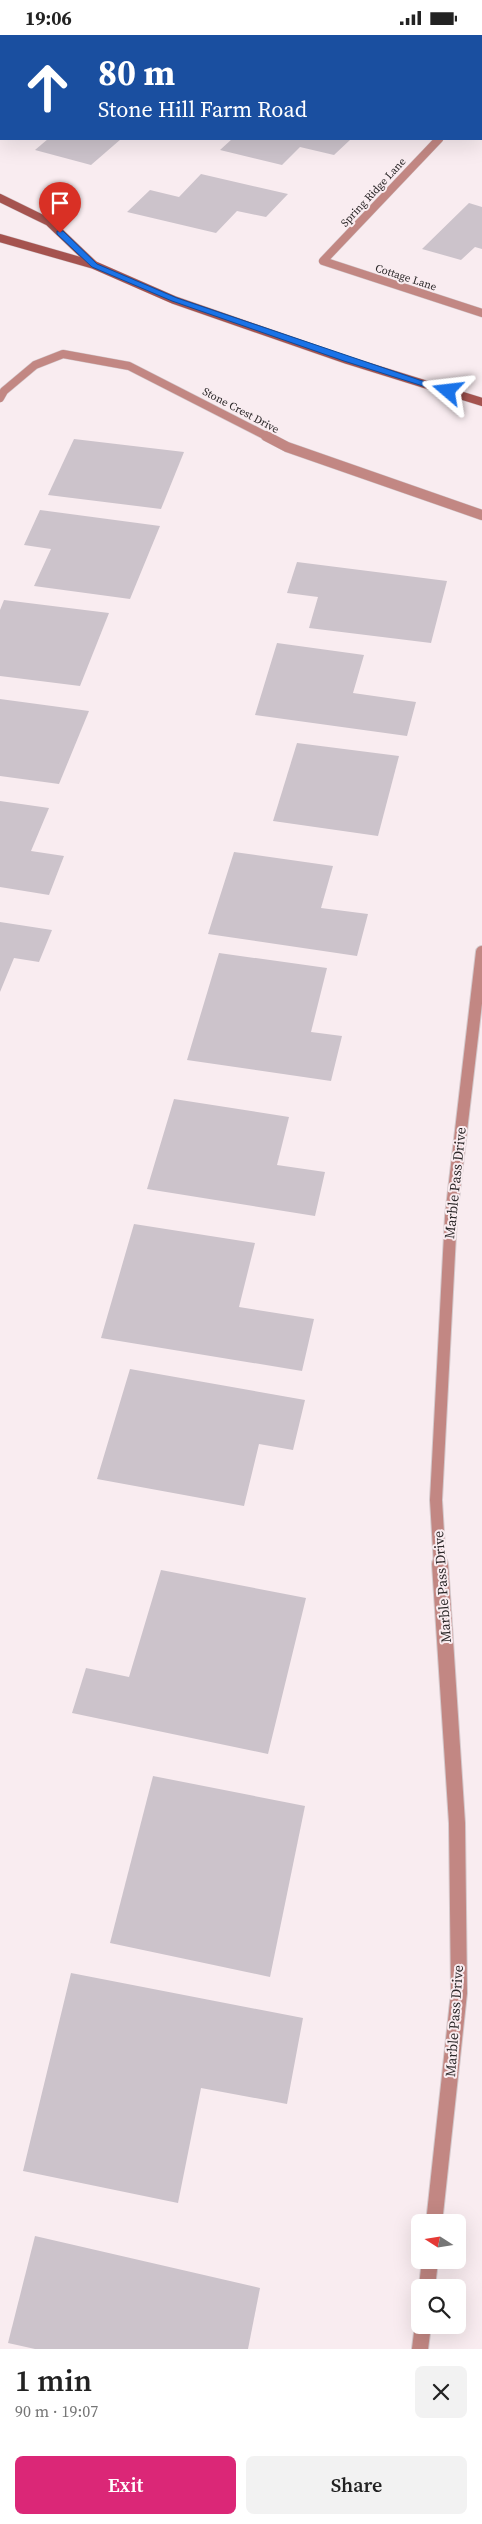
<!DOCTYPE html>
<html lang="en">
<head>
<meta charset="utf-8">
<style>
	:root { --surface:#fff; --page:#f2f2f2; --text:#222; --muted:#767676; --accent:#db2777 }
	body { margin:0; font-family:"Source Serif 4",serif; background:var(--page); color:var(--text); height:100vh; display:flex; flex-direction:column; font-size:19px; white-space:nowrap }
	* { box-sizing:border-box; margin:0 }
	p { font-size:16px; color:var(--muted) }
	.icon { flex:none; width:28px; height:28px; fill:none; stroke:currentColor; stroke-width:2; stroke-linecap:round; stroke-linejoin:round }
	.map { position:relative; height:2314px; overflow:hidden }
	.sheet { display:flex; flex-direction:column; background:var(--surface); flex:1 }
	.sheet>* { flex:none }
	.banner { position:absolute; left:0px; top:0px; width:482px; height:105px; box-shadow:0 5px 20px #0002; background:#1a4fa0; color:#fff; overflow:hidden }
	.needle { width:32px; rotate:282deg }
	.fabs { position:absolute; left:411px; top:2179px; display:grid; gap:10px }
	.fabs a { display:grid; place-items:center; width:55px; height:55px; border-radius:8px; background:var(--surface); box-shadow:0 5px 20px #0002; font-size:25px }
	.pin { position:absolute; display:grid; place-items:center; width:42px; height:42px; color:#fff; margin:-51px -21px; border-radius:50% 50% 50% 0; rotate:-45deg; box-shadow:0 0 5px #0007 }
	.pin .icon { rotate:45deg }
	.me { position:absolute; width:55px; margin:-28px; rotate:287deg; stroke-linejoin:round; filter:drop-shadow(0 0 4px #0008) }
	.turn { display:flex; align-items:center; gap:18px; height:105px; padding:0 15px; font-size:22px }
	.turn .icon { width:65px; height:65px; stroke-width:2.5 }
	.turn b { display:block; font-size:35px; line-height:42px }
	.round { display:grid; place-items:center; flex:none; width:52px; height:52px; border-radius:8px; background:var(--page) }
	.summary { display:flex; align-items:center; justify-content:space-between; height:85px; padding:0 15px }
	h1 { font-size:30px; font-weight:600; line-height:38px }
	.primary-button { display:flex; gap:10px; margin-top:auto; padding:10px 15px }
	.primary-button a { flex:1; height:58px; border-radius:8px; background:var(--accent); color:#fff; font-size:20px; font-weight:600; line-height:58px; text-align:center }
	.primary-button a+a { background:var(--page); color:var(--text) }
	.status { display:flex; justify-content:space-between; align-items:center; height:35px; padding:0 25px; background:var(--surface); direction:ltr }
	.status svg { height:14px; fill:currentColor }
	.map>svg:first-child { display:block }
	.building { fill:#ccc3cb }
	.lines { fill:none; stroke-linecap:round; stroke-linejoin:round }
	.street-far3-casing { stroke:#d4c9cc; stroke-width:9 }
	.street-far2-casing { stroke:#d4c9cc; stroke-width:11 }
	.street-far1-casing { stroke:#d4c9cc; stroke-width:14 }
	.street-casing { stroke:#d4c9cc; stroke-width:18 }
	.secondary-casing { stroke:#d4c9cc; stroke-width:9 }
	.street-far3 { stroke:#c28783; stroke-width:8 }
	.street-far2 { stroke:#c28783; stroke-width:10 }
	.street-far1 { stroke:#c28783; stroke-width:12 }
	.street { stroke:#c28783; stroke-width:16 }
	.secondary { stroke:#a5534f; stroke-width:8 }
	.route { fill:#1a73e8; stroke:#114b97 }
	.labels { text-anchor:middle; stroke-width:4; stroke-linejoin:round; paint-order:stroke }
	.far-street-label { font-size:11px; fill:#2c2829; stroke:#f9ecf0 }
	.street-label { font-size:14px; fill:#2c2829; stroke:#f9ecf0 }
</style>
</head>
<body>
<div class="status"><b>19:06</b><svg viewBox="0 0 49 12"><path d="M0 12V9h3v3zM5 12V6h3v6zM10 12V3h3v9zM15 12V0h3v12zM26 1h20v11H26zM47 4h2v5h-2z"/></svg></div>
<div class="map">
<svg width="482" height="2314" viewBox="0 0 482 2314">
	<rect width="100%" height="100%" fill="#f9ecf0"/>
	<g class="building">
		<polygon points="48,104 121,104 91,130 35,115"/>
		<polygon points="232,104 351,104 334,120 300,112 282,130 220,115"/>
		<polygon points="201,139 288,159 266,182 237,176 216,198 127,177 150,155 179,162"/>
		<polygon points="469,168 482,172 482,214 475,212 461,225 422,214"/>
		<polygon points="74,404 184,417 161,474 48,460"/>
		<polygon points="40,475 160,491 130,564 34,551 51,514 24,510"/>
		<polygon points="297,527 447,546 431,608 309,593 318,562 287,558"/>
		<polygon points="4,565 109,578 80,651 0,641 0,575"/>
		<polygon points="277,608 364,620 353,658 416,667 407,701 255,680"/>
		<polygon points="0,664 89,676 59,749 0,741"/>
		<polygon points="297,708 399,721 378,801 273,786"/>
		<polygon points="0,766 49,773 31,816 64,821 49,860 0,852"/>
		<polygon points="234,817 333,831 321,873 368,879 357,921 208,899"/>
		<polygon points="0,887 52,895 39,927 14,923 0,957"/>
		<polygon points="219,918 327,933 311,997 342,1001 331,1046 187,1025"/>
		<polygon points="174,1064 289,1082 277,1130 325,1137 315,1181 147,1154"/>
		<polygon points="134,1189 255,1208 239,1272 314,1284 302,1336 101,1303"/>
		<polygon points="130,1334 305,1365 293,1415 259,1409 244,1471 97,1444"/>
		<polygon points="161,1535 306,1563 268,1719 72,1678 86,1633 129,1642"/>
		<polygon points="153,1741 305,1771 270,1942 110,1908"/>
		<polygon points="71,1938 303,1983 287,2069 201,2053 178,2168 23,2136"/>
		<polygon points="35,2201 260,2253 248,2314 35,2314 8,2308"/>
	</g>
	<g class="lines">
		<defs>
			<g id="street-far3">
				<polyline points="439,104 323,226 482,278"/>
				<polyline points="0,363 4,356 35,330 63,319 129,331 268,402"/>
			</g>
			<polyline id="street-far2" points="266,401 287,412 482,480"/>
			<polyline id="street-far1" points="440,1531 436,1465 451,1181 482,917"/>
			<g id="street">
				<polyline points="434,2188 459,1958 457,1788 440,1529"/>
				<polyline points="427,2252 430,2225"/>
				<polyline points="420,2314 423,2290"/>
			</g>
			<g id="secondary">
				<polyline points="0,163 49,187 93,229"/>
				<polyline points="0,203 94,230 174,265 347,325 482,367"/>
			</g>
		</defs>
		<use href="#street-far3" class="street-far3-casing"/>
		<use href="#street-far2" class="street-far2-casing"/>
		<use href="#street-far1" class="street-far1-casing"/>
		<use href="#street" class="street-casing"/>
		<use href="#secondary" class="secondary-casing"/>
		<use href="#street-far3" class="street-far3"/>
		<use href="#street-far2" class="street-far2"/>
		<use href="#street-far1" class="street-far1"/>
		<use href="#street" class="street"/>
		<use href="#secondary" class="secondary"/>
	</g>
	<polygon class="route" points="57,196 63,196 97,229 177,263 452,356 445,358 344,326 172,266 92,232 57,199"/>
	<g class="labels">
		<g class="far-street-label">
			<text transform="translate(373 157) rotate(-47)" y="4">Spring Ridge Lane</text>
			<text transform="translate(406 242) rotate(18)" y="4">Cottage Lane</text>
			<text transform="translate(241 375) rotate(28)" y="4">Stone Crest Drive</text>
		</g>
		<g class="street-label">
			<text transform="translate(455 1148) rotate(-84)" y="5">Marble Pass Drive</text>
			<text transform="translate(442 1552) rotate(-94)" y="5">Marble Pass Drive</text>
			<text transform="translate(454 1986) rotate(-86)" y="5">Marble Pass Drive</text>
		</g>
	</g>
</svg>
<div class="fabs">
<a><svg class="needle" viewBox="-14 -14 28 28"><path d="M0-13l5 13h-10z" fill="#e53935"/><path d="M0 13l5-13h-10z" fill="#767676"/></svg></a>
<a><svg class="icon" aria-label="search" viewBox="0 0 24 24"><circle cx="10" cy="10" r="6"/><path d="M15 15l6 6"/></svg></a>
</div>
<div class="pin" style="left:60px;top:198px;background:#d93025"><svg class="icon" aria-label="arrive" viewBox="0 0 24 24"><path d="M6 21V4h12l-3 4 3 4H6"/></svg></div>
<svg class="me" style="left:448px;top:356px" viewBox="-20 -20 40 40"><path d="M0-17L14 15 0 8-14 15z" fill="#1a73e8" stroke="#fff" stroke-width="4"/></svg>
<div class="banner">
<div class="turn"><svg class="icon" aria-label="ahead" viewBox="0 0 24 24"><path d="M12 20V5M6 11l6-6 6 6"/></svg><div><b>80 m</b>Stone Hill Farm Road</div></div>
</div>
</div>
<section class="sheet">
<div class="summary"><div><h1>1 min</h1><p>90 m · 19:07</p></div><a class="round"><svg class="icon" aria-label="close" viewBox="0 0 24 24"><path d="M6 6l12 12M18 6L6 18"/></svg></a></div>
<div class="primary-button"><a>Exit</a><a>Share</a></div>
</section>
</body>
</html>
